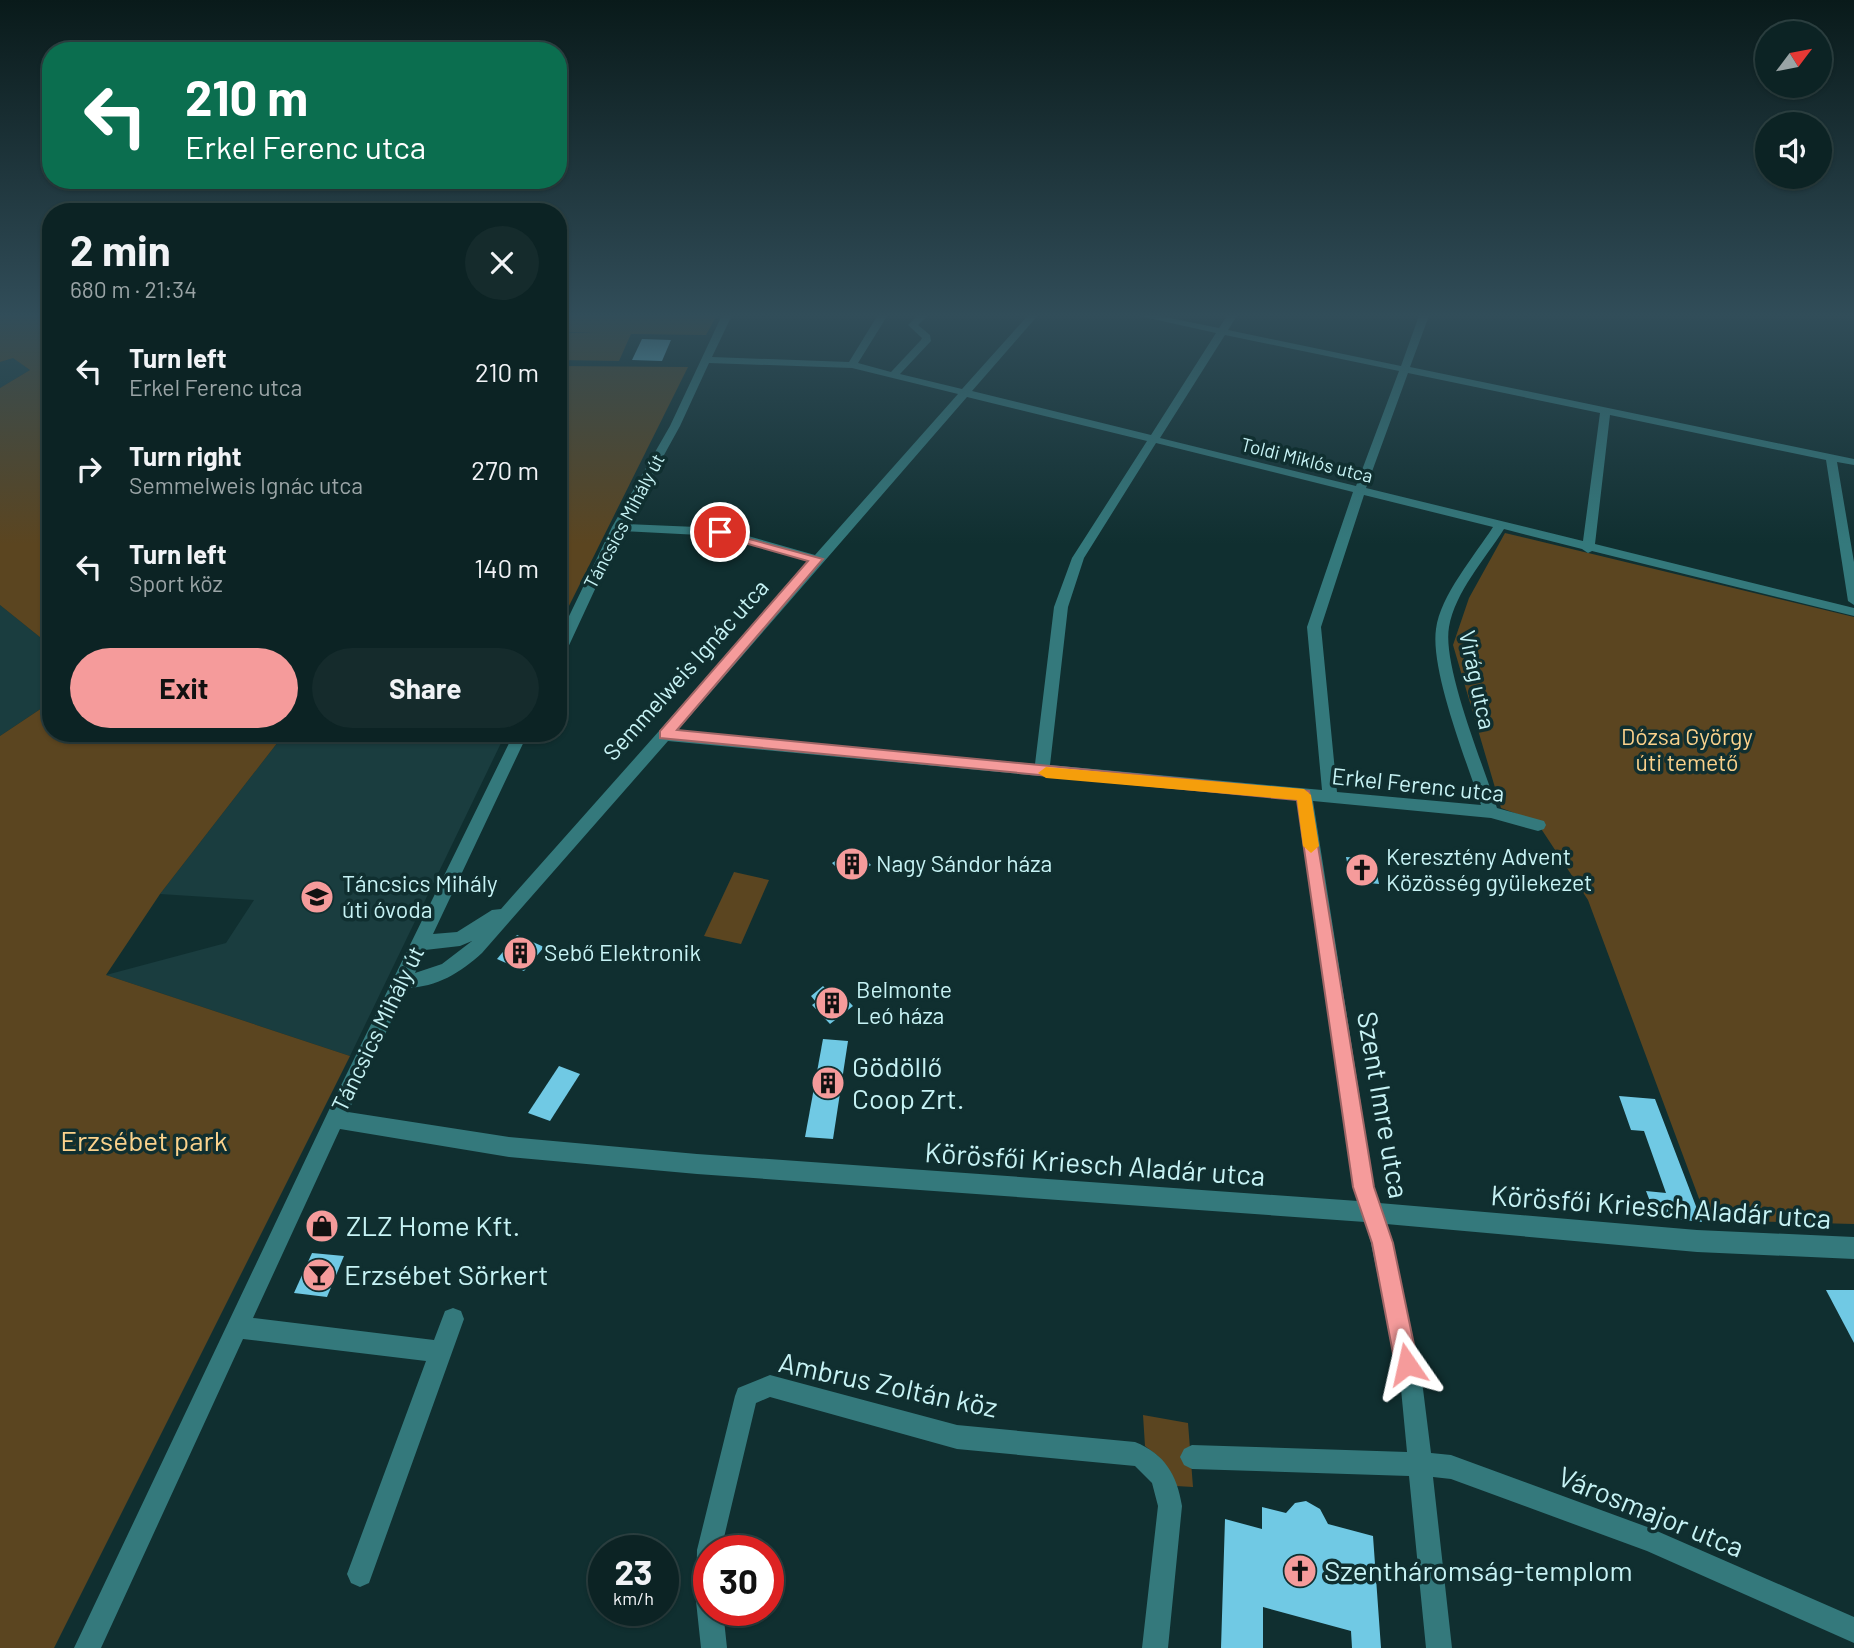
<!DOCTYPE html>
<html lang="en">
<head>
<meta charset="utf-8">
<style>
	:root { --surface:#0c2324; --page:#152b2c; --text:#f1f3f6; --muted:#9aa4a6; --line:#2c4041; --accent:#f59b9b }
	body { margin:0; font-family:Barlow,sans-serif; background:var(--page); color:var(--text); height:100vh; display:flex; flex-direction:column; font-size:26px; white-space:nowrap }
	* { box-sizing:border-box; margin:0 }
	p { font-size:23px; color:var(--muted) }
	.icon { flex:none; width:38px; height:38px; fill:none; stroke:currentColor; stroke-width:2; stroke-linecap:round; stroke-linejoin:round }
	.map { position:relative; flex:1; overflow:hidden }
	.panel { position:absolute; left:42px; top:203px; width:525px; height:539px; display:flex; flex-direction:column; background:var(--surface); border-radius:28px; box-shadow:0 2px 5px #0004,0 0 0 2px var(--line) }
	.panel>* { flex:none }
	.top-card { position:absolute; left:42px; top:42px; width:525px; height:147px; border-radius:28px; box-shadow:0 2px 5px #0004,0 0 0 2px var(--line); background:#0b6e4f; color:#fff; overflow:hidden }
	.needle { width:46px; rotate:58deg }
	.controls { position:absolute; left:1755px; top:21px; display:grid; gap:14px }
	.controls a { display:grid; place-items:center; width:77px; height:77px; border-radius:50%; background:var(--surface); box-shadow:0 2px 5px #0004,0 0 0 2px var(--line); font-size:35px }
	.speed { position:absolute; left:588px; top:1535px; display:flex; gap:14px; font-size:35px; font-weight:700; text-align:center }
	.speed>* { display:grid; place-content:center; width:91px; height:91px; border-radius:50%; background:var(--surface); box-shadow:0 2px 5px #0004,0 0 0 2px var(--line); line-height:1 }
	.speed small { font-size:18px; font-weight:400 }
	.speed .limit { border:10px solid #d22; background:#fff; color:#111 }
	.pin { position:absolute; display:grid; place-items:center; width:60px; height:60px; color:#fff; margin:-30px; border:4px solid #fff; border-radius:50%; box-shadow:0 2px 7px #0007 }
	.me { position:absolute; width:77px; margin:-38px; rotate:349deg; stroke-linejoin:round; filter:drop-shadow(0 0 5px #0008) }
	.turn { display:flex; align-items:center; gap:24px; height:147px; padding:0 28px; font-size:32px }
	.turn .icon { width:91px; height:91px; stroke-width:2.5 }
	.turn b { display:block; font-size:49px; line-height:60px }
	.round { display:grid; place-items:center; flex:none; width:74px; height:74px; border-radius:37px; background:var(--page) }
	.head { display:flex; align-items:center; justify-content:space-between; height:119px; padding:0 28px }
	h1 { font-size:42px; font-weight:700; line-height:52px }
	.button { display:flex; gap:14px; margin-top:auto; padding:14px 28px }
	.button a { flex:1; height:80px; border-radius:42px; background:var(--accent); color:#111; font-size:28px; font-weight:700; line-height:80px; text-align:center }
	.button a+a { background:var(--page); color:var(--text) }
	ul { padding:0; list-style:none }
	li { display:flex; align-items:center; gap:21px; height:98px; padding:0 28px }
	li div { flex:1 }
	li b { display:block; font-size:26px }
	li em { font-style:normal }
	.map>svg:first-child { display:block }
	.built { fill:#1a3d3f }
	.green { fill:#5b4520 }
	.building { fill:#70c9e4 }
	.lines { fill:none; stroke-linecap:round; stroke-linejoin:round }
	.minor { fill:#34797c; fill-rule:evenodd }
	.route { fill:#f59b9b; stroke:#9f6565; stroke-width:2 }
	.slow { fill:#f59e0b }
	.labels { text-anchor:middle; stroke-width:7; stroke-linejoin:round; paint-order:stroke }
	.far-street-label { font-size:19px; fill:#c7f3f5; stroke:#102f30 }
	.street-label { font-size:23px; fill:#c7f3f5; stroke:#102f30 }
	.park-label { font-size:23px; fill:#fbd28c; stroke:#102f30 }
	.poi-label { font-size:23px; fill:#c7f3f5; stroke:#102f30; text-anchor:start }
	.near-poi-label { font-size:28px; fill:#c7f3f5; stroke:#102f30; text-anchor:start }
	.near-street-label { font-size:28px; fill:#c7f3f5; stroke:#102f30 }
	.near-park-label { font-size:28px; fill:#fbd28c; stroke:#102f30 }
</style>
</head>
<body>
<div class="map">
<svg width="1854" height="1648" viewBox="0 0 1854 1648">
	<rect width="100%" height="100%" fill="#102f30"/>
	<g class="built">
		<polygon points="13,357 30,370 0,388 0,362"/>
		<polygon points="0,605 51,646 51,702 0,736"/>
		<polygon points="285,733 350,733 501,743 350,1056 106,975 226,943 254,900 160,894"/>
	</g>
	<g class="green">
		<polygon points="0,313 51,313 51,646 0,605 0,388 30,370 13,358 0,362"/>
		<polygon points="558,313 718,313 706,335 631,334 619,361 558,360 558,333 598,333 558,332"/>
		<polygon points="558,366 688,367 558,628"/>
		<polygon points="1505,533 1854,617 1854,1224 1707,1220 1588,900 1536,821 1501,808 1453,645 1469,598"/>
		<polygon points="51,702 51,733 285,733 160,894 106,975 350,1056 54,1648 0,1648 0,736"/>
		<polygon points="350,733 506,733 501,743"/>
		<polygon points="734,872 769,880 741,944 704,936"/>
		<polygon points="1143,1415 1188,1423 1193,1487 1176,1486 1158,1456 1145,1446"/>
	</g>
	<g class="building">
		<polygon points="642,339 671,340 662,361 632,360"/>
		<polygon points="855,849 871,865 851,877 846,877 832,863"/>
		<polygon points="1346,857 1374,859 1379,884 1351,881"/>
		<polygon points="517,935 544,947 524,971 497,959"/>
		<polygon points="823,986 829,992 835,987 853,1006 830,1024 812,1005 816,1002 811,996"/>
		<polygon points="823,1039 848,1041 833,1139 805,1137"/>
		<polygon points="559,1066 580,1074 550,1121 528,1113"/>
		<polygon points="1619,1096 1655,1099 1702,1222 1656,1217 1646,1191 1666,1193 1644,1131 1631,1130"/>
		<polygon points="312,1253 344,1256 327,1297 294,1293"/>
		<polygon points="1826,1290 1854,1290 1854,1343"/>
		<polygon points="1306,1501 1320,1509 1328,1524 1373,1536 1381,1648 1352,1648 1351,1631 1263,1607 1263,1648 1221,1648 1225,1519 1262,1529 1262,1507 1286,1513 1295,1503"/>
	</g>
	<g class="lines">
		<g class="minor">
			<path d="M723 313H733L712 357 849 362 879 313H889L858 363 891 372 921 340 922 338 908 325 920 313H930L918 325 930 335 931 341 900 374 962 389 1030 313H1040L972 391 1151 435 1216 333 1126 313H1145L1219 328 1229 313H1239L1228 330 1401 366 1420 313H1430L1410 367 1854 459V465L1837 462 1854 562V605L1848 601 1826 460 1610 415 1595 544 1854 608V616L1592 551 1588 553 1582 549 1504 529C1485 559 1455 592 1449 627 1442 666 1484 767 1497 808L1544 821 1546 825 1544 829 1538 831 1491 818 1313 801 1374 1187 1379 1203 1697 1230 1854 1237V1259L1697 1252 1386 1224 1423 1389 1431 1453 1451 1455 1650 1528 1854 1617V1643L1647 1551 1451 1479 1433 1477 1452 1648H1426L1409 1476 1192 1469 1184 1465 1180 1457 1184 1449 1192 1445 1407 1452 1401 1389 1371 1243 1365 1222 697 1174 509 1157 340 1129 253 1318 434 1340 445 1311 453 1308 461 1311 464 1319 369 1583 360 1587 351 1583 347 1574 426 1361 243 1339 101 1648H74L328 1112 514 733H528L433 934 457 932 492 910 501 909 810 561 719 536 622 531 565 654 558 658V639L612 527 670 426ZM1225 335 1399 371 1356 486 1160 438ZM709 363 852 368 958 394 815 555 720 528 626 524 680 426ZM1408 373 1600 413 1583 541 1366 488ZM967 397 1147 441 1072 558 1054 607 1035 764 677 731ZM1156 443 1353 492 1307 627 1322 790 1050 765 1068 607 1084 558ZM1364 495 1493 527C1475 555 1440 596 1436 629 1430 670 1467 763 1481 805L1337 792 1321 627ZM668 741 1297 800 1354 1187 1358 1201 697 1154 509 1137 348 1112 407 988C437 987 460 973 482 953ZM472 941 442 964 415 973 425 950 460 946Z"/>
			<path d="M770 1375 957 1425 1135 1442C1165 1454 1177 1475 1182 1506L1168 1648H1142L1158 1506 1152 1483 1135 1466 957 1449 770 1397 756 1403 721 1550H709V1610H723L727 1648H701L696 1601 697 1550 735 1396 738 1388Z"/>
		</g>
	</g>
	<linearGradient id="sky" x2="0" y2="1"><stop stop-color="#091a1a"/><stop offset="0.58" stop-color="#314d59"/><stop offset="1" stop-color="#314d59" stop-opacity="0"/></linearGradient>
	<rect width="1854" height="544" fill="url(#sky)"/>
	<polygon class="route" points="716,530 823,559 677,730 1309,791 1374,1187 1393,1243 1418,1364 1415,1373 1407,1376 1399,1373 1395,1364 1372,1243 1353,1187 1297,800 660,738 660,731 808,561 716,535"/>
	<polygon class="slow" points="1046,767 1304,789 1311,795 1319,846 1311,853 1303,846 1297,800 1046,778 1038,773"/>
	<defs>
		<symbol id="building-disc" viewBox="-11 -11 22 22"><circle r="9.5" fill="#f59b9b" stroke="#102f30"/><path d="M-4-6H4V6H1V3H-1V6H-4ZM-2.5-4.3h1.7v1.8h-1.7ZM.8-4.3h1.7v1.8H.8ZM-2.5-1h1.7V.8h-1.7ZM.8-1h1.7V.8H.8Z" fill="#111"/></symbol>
		<symbol id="church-disc" viewBox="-11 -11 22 22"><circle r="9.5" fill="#f59b9b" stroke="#102f30"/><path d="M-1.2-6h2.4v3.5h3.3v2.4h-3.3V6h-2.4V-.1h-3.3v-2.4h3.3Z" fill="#111"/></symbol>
		<symbol id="school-disc" viewBox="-11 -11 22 22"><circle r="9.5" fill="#f59b9b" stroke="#102f30"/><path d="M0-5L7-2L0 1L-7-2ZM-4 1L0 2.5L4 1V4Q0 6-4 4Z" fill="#111"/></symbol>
		<symbol id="shop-disc" viewBox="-11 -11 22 22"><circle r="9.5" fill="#f59b9b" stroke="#102f30"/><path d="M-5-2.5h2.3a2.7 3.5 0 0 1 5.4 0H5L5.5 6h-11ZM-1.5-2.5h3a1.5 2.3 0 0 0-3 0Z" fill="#111"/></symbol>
		<symbol id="bar-disc" viewBox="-11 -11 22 22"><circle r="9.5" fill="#f59b9b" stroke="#102f30"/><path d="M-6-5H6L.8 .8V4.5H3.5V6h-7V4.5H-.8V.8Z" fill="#111"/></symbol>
	</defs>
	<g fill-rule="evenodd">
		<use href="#building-disc" x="833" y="845" width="38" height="38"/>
		<use href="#church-disc" x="1343" y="851" width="38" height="38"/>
		<use href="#school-disc" x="298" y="878" width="38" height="38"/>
		<use href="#building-disc" x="501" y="934" width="38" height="38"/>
		<use href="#building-disc" x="813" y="984" width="38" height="38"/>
		<use href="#building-disc" x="809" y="1064" width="38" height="38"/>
		<use href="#shop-disc" x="303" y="1207" width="38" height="38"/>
		<use href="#bar-disc" x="300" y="1256" width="38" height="38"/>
		<use href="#church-disc" x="1281" y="1552" width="38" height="38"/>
	</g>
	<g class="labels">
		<g class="far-street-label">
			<text transform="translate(1307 460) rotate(14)" y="7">Toldi Miklós utca</text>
			<text transform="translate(624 521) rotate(-62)" y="7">Táncsics Mihály út</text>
		</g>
		<g class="street-label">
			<text transform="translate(686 670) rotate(-48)" y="8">Semmelweis Ignác utca</text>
			<text transform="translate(1477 680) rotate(78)" y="8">Virág utca</text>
			<text transform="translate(1418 785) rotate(6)" y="8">Erkel Ferenc utca</text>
			<text transform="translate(378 1029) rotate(-64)" y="8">Táncsics Mihály út</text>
		</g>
		<g class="park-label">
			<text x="1687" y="745">Dózsa György<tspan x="1687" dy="26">úti temető</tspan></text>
		</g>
		<g class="poi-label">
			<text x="1386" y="865">Keresztény Advent<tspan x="1386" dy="26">Közösség gyülekezet</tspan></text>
			<text x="876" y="872">Nagy Sándor háza</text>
			<text x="342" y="892">Táncsics Mihály<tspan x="342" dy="26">úti óvoda</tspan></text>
			<text x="544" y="961">Sebő Elektronik</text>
			<text x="856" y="998">Belmonte<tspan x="856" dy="26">Leó háza</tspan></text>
		</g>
		<g class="near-poi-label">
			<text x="852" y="1077">Gödöllő<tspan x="852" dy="32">Coop Zrt.</tspan></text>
			<text x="346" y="1236">ZLZ Home Kft.</text>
			<text x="344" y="1285">Erzsébet Sörkert</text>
			<text x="1324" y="1581">Szentháromság-templom</text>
		</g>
		<g class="near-street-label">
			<text transform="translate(1383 1105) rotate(80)" y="10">Szent Imre utca</text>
			<text transform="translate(1095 1164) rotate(4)" y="10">Körösfői Kriesch Aladár utca</text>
			<text transform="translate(1661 1207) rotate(4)" y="10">Körösfői Kriesch Aladár utca</text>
			<text transform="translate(888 1385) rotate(12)" y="10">Ambrus Zoltán köz</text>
			<text transform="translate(1651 1512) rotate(22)" y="10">Városmajor utca</text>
		</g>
		<g class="near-park-label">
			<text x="144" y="1151">Erzsébet park</text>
		</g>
	</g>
</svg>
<div class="controls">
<a><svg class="needle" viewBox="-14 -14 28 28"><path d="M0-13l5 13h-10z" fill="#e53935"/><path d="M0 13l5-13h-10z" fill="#9aa4a6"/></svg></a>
<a><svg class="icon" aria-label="sound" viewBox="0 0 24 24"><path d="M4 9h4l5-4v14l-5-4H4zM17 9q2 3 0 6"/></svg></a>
</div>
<div class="speed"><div>23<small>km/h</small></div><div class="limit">30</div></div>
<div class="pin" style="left:720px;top:532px;background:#d93025"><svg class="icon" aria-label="arrive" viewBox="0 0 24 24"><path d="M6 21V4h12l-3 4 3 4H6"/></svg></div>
<svg class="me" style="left:1407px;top:1364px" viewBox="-20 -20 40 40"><path d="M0-17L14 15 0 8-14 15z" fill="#f59b9b" stroke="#fff" stroke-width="4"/></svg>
<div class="top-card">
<div class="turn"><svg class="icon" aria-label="left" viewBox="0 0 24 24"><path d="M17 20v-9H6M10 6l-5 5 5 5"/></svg><div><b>210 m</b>Erkel Ferenc utca</div></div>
</div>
<section class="panel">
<div class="head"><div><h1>2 min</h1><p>680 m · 21:34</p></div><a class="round"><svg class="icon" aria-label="close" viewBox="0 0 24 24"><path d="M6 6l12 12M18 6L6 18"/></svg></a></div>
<ul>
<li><svg class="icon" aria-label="left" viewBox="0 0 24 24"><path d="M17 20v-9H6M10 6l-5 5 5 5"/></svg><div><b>Turn left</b><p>Erkel Ferenc utca</p></div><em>210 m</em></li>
<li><svg class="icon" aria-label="right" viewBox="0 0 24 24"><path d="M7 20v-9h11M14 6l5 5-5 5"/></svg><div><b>Turn right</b><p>Semmelweis Ignác utca</p></div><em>270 m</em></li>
<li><svg class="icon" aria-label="left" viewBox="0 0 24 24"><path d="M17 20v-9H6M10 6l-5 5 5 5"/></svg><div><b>Turn left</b><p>Sport köz</p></div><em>140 m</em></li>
</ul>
<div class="button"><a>Exit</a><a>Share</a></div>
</section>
</div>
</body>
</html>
